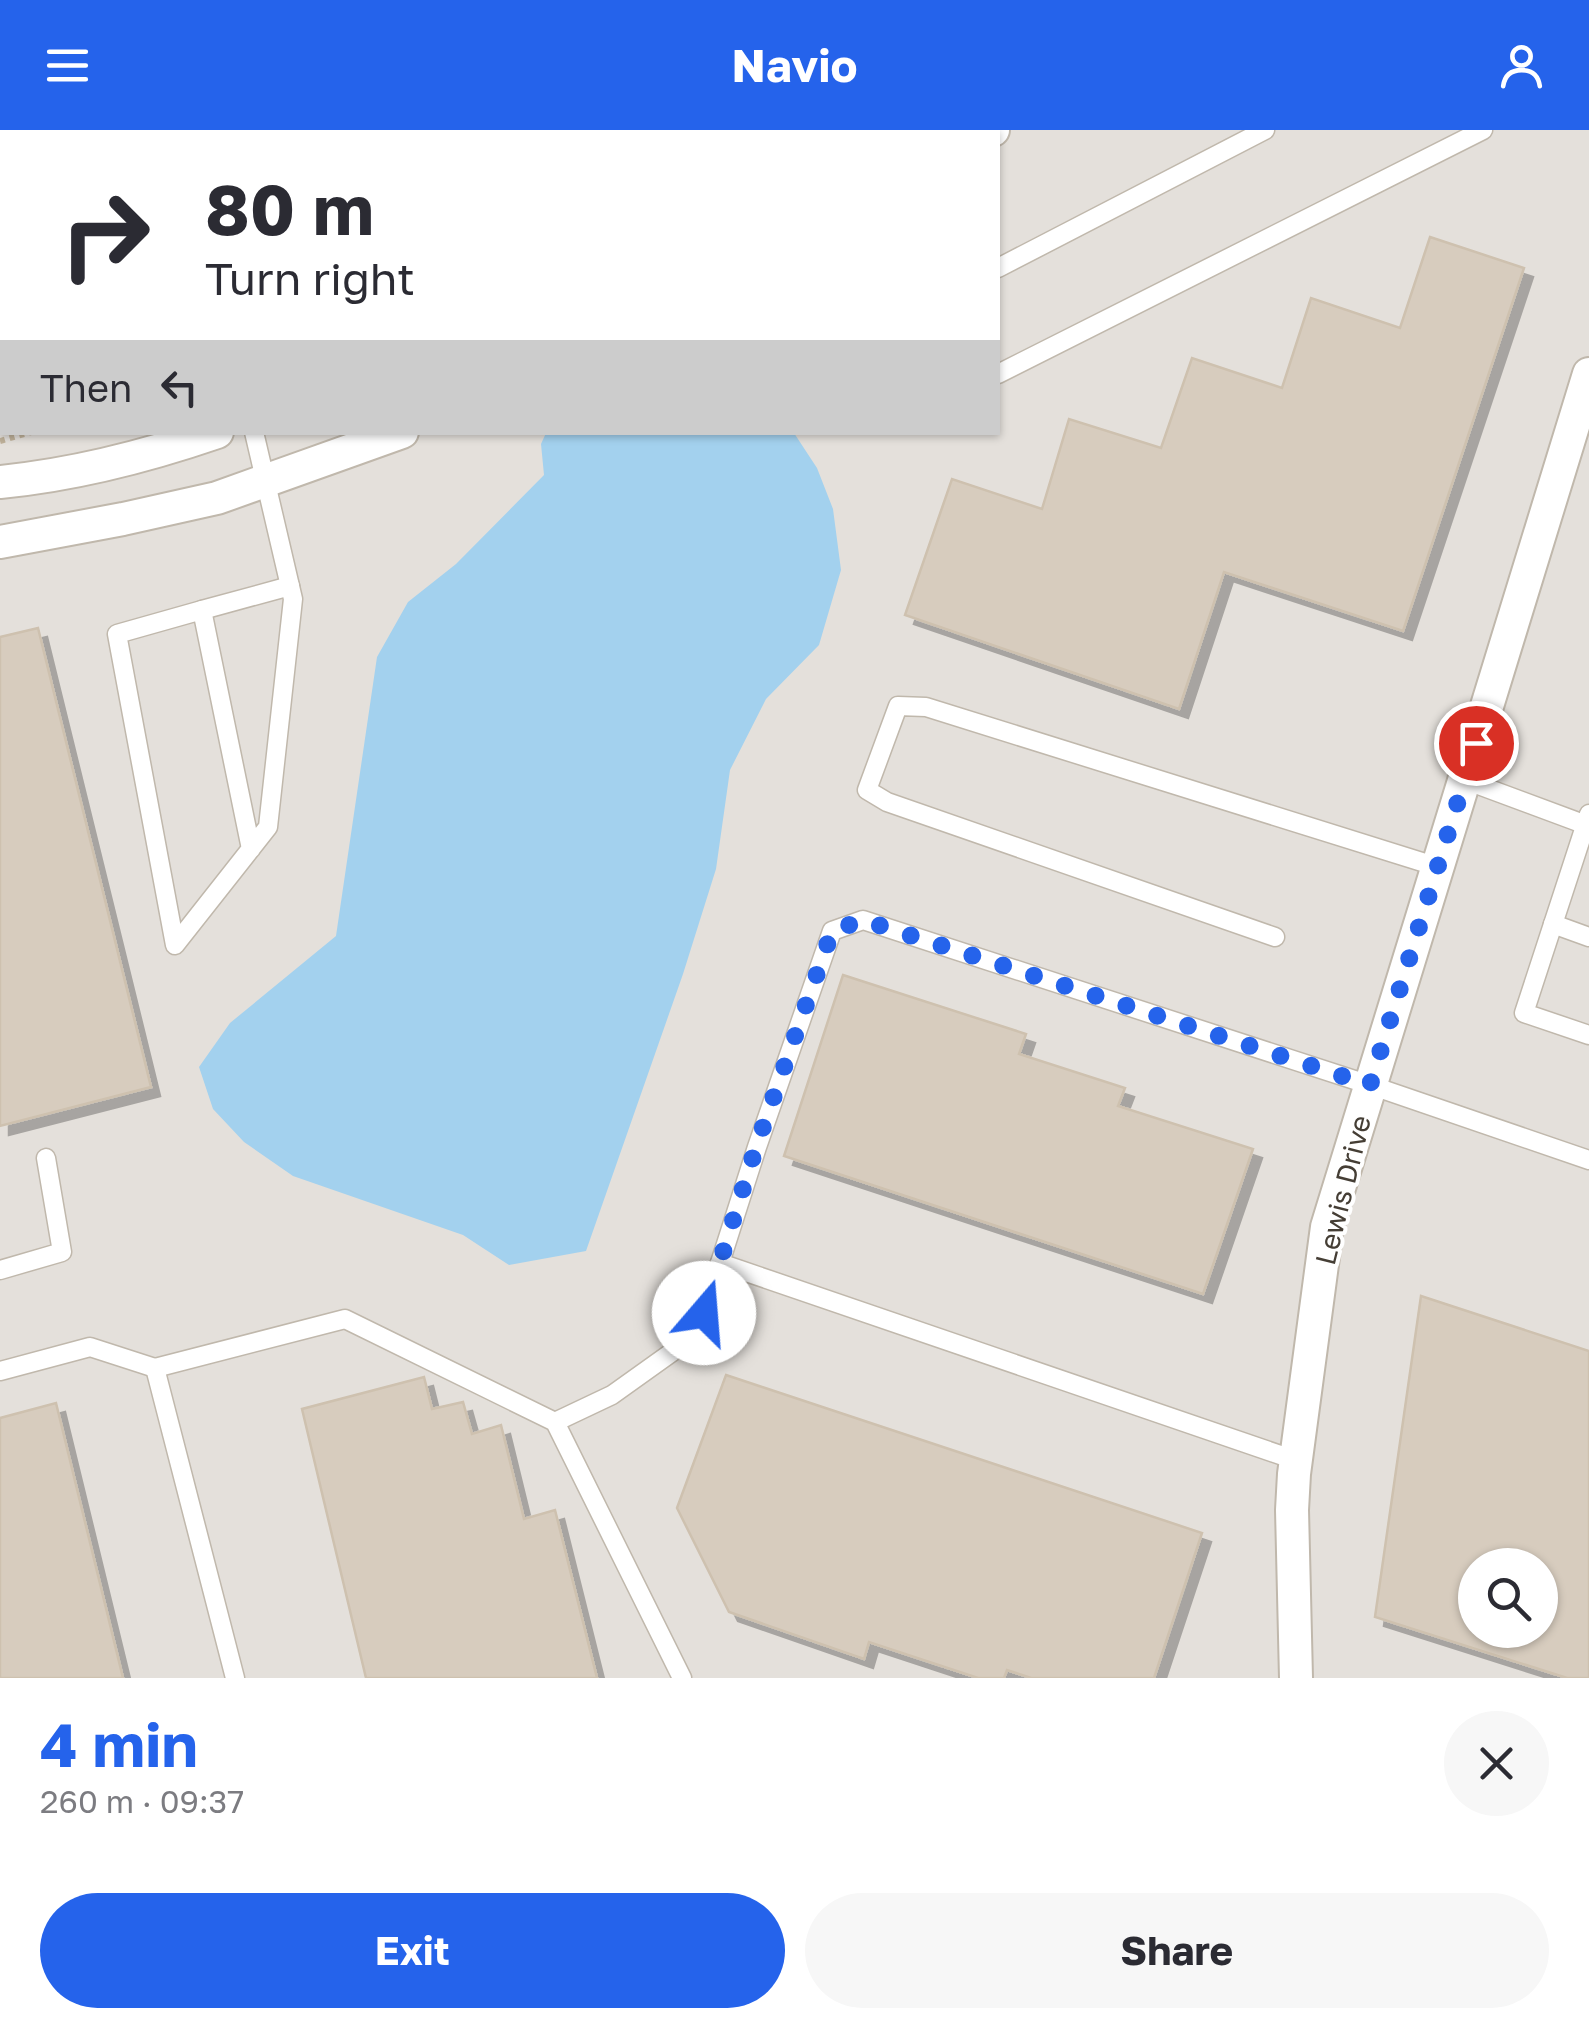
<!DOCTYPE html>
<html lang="en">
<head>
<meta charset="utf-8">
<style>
	:root { --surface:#fff; --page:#f7f7f7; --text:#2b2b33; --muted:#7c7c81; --accent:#2563eb }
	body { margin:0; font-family:"Golos Text",sans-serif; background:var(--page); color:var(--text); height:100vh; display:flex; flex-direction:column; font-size:38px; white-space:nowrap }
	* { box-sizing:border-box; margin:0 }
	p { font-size:32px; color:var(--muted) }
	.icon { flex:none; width:55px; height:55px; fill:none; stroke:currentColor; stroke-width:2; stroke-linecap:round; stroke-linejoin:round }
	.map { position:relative; height:1548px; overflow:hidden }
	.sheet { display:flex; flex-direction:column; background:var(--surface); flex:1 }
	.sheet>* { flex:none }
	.banner { position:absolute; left:0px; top:0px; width:1000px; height:305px; box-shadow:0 2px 8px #0004; background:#fff; color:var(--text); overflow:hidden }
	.fabs { position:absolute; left:1458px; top:1418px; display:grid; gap:20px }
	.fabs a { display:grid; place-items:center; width:100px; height:100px; border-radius:50%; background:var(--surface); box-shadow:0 2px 8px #0004; font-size:50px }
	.pin { position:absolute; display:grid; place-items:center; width:85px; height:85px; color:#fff; margin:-42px; border:5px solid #fff; border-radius:50%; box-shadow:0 2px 10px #0007 }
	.me { position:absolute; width:110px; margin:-55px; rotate:18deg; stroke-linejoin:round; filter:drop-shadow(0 0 8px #0008) }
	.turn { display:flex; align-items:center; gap:35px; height:210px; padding:0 40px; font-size:45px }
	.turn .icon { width:130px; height:130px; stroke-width:2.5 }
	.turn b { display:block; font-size:70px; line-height:85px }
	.then { display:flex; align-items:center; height:95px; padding:0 40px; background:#0003; gap:20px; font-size:38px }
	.round { display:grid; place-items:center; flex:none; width:105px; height:105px; border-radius:52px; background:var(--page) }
	.head { display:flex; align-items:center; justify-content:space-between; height:170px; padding:0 40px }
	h1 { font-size:60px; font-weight:700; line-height:75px; color:var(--accent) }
	.action { display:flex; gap:20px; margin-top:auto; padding:20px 40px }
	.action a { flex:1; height:115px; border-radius:60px; background:var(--accent); color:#fff; font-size:40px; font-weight:700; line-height:115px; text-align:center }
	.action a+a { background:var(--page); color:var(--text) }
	header { display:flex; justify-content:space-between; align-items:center; height:130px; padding:0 40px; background:var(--accent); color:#fff; font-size:45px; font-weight:700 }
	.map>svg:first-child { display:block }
	.industrial { fill:#e4e0db; fill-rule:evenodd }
	.water { fill:#a3d1ee }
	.building { fill:#d7ccbe; stroke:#cec1af; stroke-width:2.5; fill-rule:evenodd; filter:url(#shadow) }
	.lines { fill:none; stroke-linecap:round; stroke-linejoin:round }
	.lane-casing { stroke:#c0b8ac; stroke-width:21 }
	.street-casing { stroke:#c0b8ac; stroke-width:36 }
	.path { stroke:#bfb19a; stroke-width:6; stroke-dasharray:5 5; stroke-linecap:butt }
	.lane { stroke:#fff; stroke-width:18 }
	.street { stroke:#fff; stroke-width:32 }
	.route { stroke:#2563eb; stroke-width:18; stroke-dasharray:0 32.4 }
	.labels { text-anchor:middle; stroke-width:8; stroke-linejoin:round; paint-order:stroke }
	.street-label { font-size:28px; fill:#453e35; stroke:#fff }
</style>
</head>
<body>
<header><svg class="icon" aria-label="menu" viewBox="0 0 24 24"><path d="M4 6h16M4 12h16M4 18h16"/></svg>Navio<svg class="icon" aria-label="person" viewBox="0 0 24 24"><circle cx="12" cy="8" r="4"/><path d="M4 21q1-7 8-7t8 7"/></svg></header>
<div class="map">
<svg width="1589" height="1548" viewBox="0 0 1589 1548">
	<defs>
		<filter id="shadow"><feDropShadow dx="9" dy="9" stdDeviation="0" flood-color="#0004"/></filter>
	</defs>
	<rect width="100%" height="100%" fill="#f2eee6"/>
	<path class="industrial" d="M0 0H1589V1548H0ZM2 2H998V302H2ZM1475 1435H1540V1500H1475Z"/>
	<g class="water">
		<polygon points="255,0 630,0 622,2 254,2"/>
		<polygon points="546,303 794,303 817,338 833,379 841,440 819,515 766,569 730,640 716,739 683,844 586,1121 509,1135 463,1105 293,1046 244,1012 213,979 199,937 230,893 336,806 377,527 408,472 456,434 544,345 541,314"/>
	</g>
	<g class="building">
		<polygon points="1430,107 1524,138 1403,501 1224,442 1179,579 905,485 952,349 1042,379 1069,289 1161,318 1192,228 1282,258 1311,168 1400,198"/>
		<polygon points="38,498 151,957 0,996 0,507"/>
		<polygon points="843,845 1026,904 1019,924 1125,958 1118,976 1253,1019 1203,1164 784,1026"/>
		<path d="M1421 1166 1589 1221V1548H1567L1375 1487ZM1475 1435H1540V1500H1475Z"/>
		<polygon points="726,1245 1202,1403 1154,1548 1031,1548 1007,1540 1004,1548 978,1548 869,1512 864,1529 729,1482 677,1378"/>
		<polygon points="424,1247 432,1279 463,1272 472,1304 501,1295 524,1389 555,1380 597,1548 366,1548 302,1279"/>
		<polygon points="56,1273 123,1548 0,1548 0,1288"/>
	</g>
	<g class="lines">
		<defs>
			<g id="lane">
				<polyline points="169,2 169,0"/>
				<polyline points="998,138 1265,0"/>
				<polyline points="0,219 2,218"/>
				<polyline points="998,244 1483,0"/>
				<polyline points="202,480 290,456"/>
				<polyline points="1465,650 1589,696"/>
				<polyline points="1589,684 1524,883 1589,905"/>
				<polyline points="251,719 202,480 117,504 175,815 268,697 293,469 254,302"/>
				<polyline points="1553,794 1589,807"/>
				<polyline points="1275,807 887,672 867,660 898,576 926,577 1438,737"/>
				<polyline points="720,1133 1295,1330"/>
				<polyline points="0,1140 62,1122 46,1028"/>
				<polyline points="0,1241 90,1217 155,1238"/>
				<polyline points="555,1292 612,1265 675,1220 704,1183 757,1017 832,801 863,790 1370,955 1589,1030"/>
				<polyline points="235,1548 155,1238 345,1189 555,1292 682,1548"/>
			</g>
			<g id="street">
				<polyline points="851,2 855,0"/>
				<polyline points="989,2 993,0"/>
				<path d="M0 352C73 345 147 326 217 302"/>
				<polyline points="0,412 123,389 217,368 402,302"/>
				<polyline points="1296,1548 1292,1380 1294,1344 1327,1097 1589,244"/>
			</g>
		</defs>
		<use href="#lane" class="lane-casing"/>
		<use href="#street" class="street-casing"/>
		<g class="path">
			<polyline points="790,2 795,0"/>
			<polyline points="0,311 31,302"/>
		</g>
		<use href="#lane" class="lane"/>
		<use href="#street" class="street"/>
	</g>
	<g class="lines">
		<polyline class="route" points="704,1183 756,1017 832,801 863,790 1370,955 1476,613"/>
	</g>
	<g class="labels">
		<g class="street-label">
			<text transform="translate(1343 1060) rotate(-76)" y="10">Lewis Drive</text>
		</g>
	</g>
</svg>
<div class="fabs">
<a><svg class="icon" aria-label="search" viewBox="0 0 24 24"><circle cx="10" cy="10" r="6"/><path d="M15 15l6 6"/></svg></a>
</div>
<div class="pin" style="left:1476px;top:613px;background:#d93025"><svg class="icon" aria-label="arrive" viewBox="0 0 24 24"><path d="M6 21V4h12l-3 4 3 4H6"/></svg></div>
<svg class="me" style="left:704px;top:1183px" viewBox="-20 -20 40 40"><circle r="19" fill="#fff"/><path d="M0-13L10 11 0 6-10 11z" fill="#2563eb"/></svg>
<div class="banner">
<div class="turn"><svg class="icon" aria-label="right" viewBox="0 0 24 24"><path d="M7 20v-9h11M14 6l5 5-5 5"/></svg><div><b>80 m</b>Turn right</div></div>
<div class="then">Then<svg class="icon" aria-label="left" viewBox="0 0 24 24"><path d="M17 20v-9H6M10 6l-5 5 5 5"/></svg></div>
</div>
</div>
<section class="sheet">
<div class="head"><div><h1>4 min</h1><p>260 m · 09:37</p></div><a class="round"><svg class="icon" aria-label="close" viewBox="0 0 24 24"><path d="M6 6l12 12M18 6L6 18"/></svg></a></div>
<div class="action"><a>Exit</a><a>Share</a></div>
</section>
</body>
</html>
